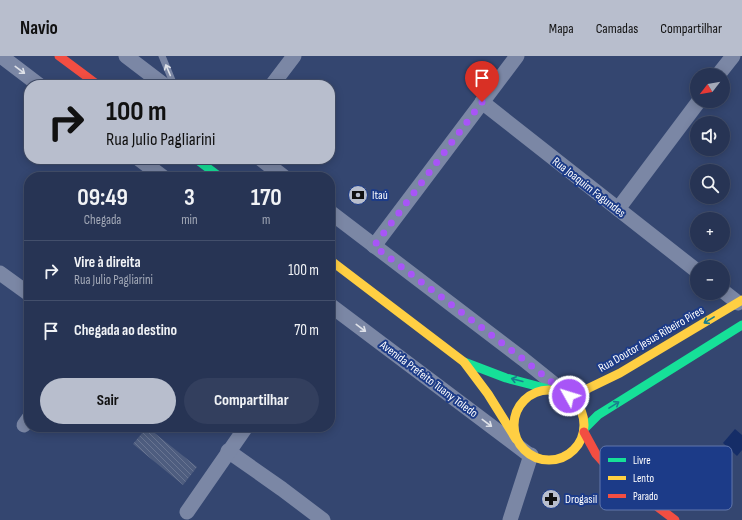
<!DOCTYPE html>
<html lang="pt">
<head>
<meta charset="utf-8">
<style>
	:root { --surface:#273454; --page:#333f5e; --text:#f1f3f6; --muted:#a4aab8; --line:#434f6b; --accent:#b8becd }
	body { margin:0; font-family:"Sofia Sans Condensed",sans-serif; background:var(--page); color:var(--text); height:100vh; display:flex; flex-direction:column; font-size:15px; white-space:nowrap }
	* { box-sizing:border-box; margin:0 }
	p { font-size:13px; color:var(--muted) }
	.icon { flex:none; width:22px; height:22px; fill:none; stroke:currentColor; stroke-width:2; stroke-linecap:round; stroke-linejoin:round }
	.map { position:relative; flex:1; overflow:hidden }
	.panel { position:absolute; left:24px; top:116px; width:311px; height:260px; display:flex; flex-direction:column; background:var(--surface); border-radius:16px; box-shadow:0 2px 10px #0003,0 0 0 1px var(--line) }
	.panel>* { flex:none }
	.guide { position:absolute; left:24px; top:24px; width:311px; height:84px; border-radius:16px; box-shadow:0 2px 10px #0003,0 0 0 1px var(--line); background:#b8becd; color:#111; overflow:hidden }
	.needle { width:26px; rotate:239deg }
	.tools { position:absolute; left:690px; top:12px; display:grid; gap:8px }
	.tools a { display:grid; place-items:center; width:40px; height:40px; border-radius:50%; background:var(--surface); box-shadow:0 2px 10px #0003,0 0 0 1px var(--line); font-size:20px }
	.pin { position:absolute; display:grid; place-items:center; width:34px; height:34px; color:#fff; margin:-41px -17px; border-radius:50% 50% 50% 0; rotate:-45deg; box-shadow:0 0 4px #0007 }
	.pin .icon { rotate:45deg }
	.me { position:absolute; width:44px; margin:-22px; rotate:309deg; stroke-linejoin:round; filter:drop-shadow(0 0 3px #0008) }
	.turn { display:flex; align-items:center; gap:14px; height:84px; padding:0 16px; font-size:18px }
	.turn .icon { width:52px; height:52px; stroke-width:2.5 }
	.turn b { display:block; font-size:28px; line-height:34px }
	.eta { display:flex; justify-content:space-evenly; align-items:center; height:68px; text-align:center }
	.eta b { font-size:24px; font-weight:700; line-height:28px }
	.button { display:flex; gap:8px; margin-top:auto; padding:8px 16px }
	.button a { flex:1; height:46px; border-radius:24px; background:var(--accent); color:#111; font-size:16px; font-weight:700; line-height:46px; text-align:center }
	.button a+a { background:var(--page); color:var(--text) }
	ul { padding:0; list-style:none }
	li { display:flex; align-items:center; gap:12px; height:60px; padding:0 16px; border-top:1px solid var(--line) }
	li div { flex:1 }
	li b { display:block; font-size:15px }
	li em { font-style:normal }
	header { display:flex; align-items:center; gap:24px; box-sizing:border-box; height:56px; padding:0 20px; background:var(--accent); color:#111 }
	header strong { font-size:19px }
	nav { display:flex; gap:22px; margin-inline-start:auto; font-size:14px }
	.map>svg:first-child { display:block }
	.water { fill:#152d67 }
	.building { fill:url(#building-back-hatch) }
	.lines { fill:none; stroke-linecap:round; stroke-linejoin:round }
	.lane { stroke:#7b87a5; stroke-width:7 }
	.street { stroke:#7b87a5; stroke-width:15 }
	.fast { stroke:#16e098; stroke-width:9 }
	.slow { stroke:#ffcf43; stroke-width:9 }
	.jam { stroke:#f24e42; stroke-width:9 }
	.oneway { stroke:#dee1e8 }
	.oneway2 { stroke:#1a7d8e }
	.route { stroke:#a855f7; stroke-width:7; stroke-dasharray:0 12.6 }
	.labels { text-anchor:middle; stroke-width:4; stroke-linejoin:round; paint-order:stroke }
	.street-label { font-size:12px; fill:#fff; stroke:#1c3b88 }
	.poi-label { font-size:12px; fill:#fff; stroke:#1c3b88; text-anchor:start }
	.key { fill:#1c3b88; stroke:#6076ac; stroke-width:1 }
	.key-label { font-size:11px; fill:#fff }
</style>
</head>
<body>
<header>
<strong>Navio</strong>
<nav><a>Mapa</a><a>Camadas</a><a>Compartilhar</a></nav>
</header>
<div class="map">
<svg width="742" height="464" viewBox="0 0 742 464">
	<defs>
		<pattern id="building-back-hatch" width="6" height="6" patternUnits="userSpaceOnUse"><rect width="6" height="6" fill="#4e5d7f"/><path d="M-1 5l2 2M0 0l6 6M5-1l2 2" fill="none" stroke="#697592"/></pattern>
	</defs>
	<rect width="100%" height="100%" fill="#344670"/>
	<polygon class="water" points="735,373 742,379 742,394 737,400 723,387"/>
	<polygon class="building" points="147,371 197,411 183,429 133,388"/>
	<g class="lines">
		<polyline class="lane" points="162,0 174,29"/>
		<g class="street">
			<polyline points="1,0 39,29"/>
			<polyline points="126,0 164,29"/>
			<polyline points="718,19 733,0"/>
			<polyline points="272,29 294,0"/>
			<polyline points="482,46 697,215"/>
			<polyline points="139,103 163,121"/>
			<polyline points="261,103 284,121"/>
			<polyline points="618,153 699,45"/>
			<polyline points="330,156 523,303 569,340"/>
			<polyline points="374,190 517,0"/>
			<polyline points="0,217 29,238"/>
			<polyline points="723,235 738,247"/>
			<polyline points="330,249 528,398"/>
			<polyline points="24,369 29,362"/>
			<polyline points="228,395 282,433 323,464"/>
			<polyline points="187,456 246,371"/>
			<polyline points="510,464 531,399"/>
		</g>
		<g class="fast">
			<polyline points="196,103 220,121"/>
			<polyline points="464,306 506,322 552,334"/>
			<polyline points="584,373 598,359 742,269"/>
		</g>
		<g class="slow">
			<polyline points="330,204 464,306 488,338 516,383"/>
			<circle cx="549" cy="369" r="35"/>
			<polyline points="572,343 589,332 620,317 742,244"/>
		</g>
		<g class="jam">
			<polyline points="59,0 98,29"/>
			<polyline points="584,376 596,398 614,418 675,464"/>
		</g>
	</g>
	<defs><path id="oneway-shaft" d="M-6 0H5M1.5-3L5.5 0L1.5 3" fill="none" stroke-width="1.6" stroke-linecap="round" stroke-linejoin="round"/></defs>
	<g class="oneway">
		<use href="#oneway-shaft" transform="translate(20 14) rotate(37)"/>
		<use href="#oneway-shaft" transform="translate(168 14) rotate(-113)"/>
		<use href="#oneway-shaft" transform="translate(361 272) rotate(37)"/>
		<use href="#oneway-shaft" transform="translate(487 367) rotate(37)"/>
	</g>
	<g class="oneway2">
		<use href="#oneway-shaft" transform="translate(709 264) rotate(149)"/>
		<use href="#oneway-shaft" transform="translate(517 324) rotate(-165)"/>
		<use href="#oneway-shaft" transform="translate(614 349) rotate(-32)"/>
	</g>
	<g class="lines">
		<polyline class="route" points="482,46 374,190 523,303 569,340"/>
	</g>
	<defs>
		<symbol id="bank-disc" viewBox="-11 -11 22 22"><circle r="9.5" fill="#b8becd" stroke="#1c3b88"/><path d="M-6-4H6V4H-6ZM0-2.3a2.3 2.3 0 1 0 0 4.6a2.3 2.3 0 1 0 0-4.6Z" fill="#111"/></symbol>
		<symbol id="pharmacy-disc" viewBox="-11 -11 22 22"><circle r="9.5" fill="#b8becd" stroke="#1c3b88"/><path d="M-2-6h4v4h4v4h-4v4h-4v-4h-4v-4h4Z" fill="#111"/></symbol>
	</defs>
	<g fill-rule="evenodd">
		<use href="#bank-disc" x="347" y="128" width="22" height="22"/>
		<use href="#pharmacy-disc" x="540" y="432" width="22" height="22"/>
	</g>
	<g class="labels">
		<g class="street-label">
			<text transform="translate(589 131) rotate(38)" y="4">Rua Joaquim Fagundes</text>
			<text transform="translate(651 283) rotate(-30)" y="4">Rua Doutor Jesus Ribeiro Pires</text>
			<text transform="translate(429 323) rotate(37)" y="4">Avenida Prefeito Tuany Toledo</text>
		</g>
		<g class="poi-label">
			<text x="372" y="143">Itaú</text>
			<text x="565" y="447">Drogasil</text>
		</g>
	</g>
	<rect x="600" y="390" width="132" height="64" rx="6" class="key"/>
	<rect x="608" y="402" width="18" height="4" fill="#16e098"/>
	<rect x="608" y="420" width="18" height="4" fill="#ffcf43"/>
	<rect x="608" y="438" width="18" height="4" fill="#f24e42"/>
	<g class="key-label">
		<text x="633" y="408">Livre</text>
		<text x="633" y="426">Lento</text>
		<text x="633" y="444">Parado</text>
	</g>
</svg>
<div class="tools">
<a><svg class="needle" viewBox="-14 -14 28 28"><path d="M0-13l5 13h-10z" fill="#e53935"/><path d="M0 13l5-13h-10z" fill="#a4aab8"/></svg></a>
<a><svg class="icon" aria-label="sound" viewBox="0 0 24 24"><path d="M4 9h4l5-4v14l-5-4H4zM17 9q2 3 0 6"/></svg></a>
<a><svg class="icon" aria-label="search" viewBox="0 0 24 24"><circle cx="10" cy="10" r="6"/><path d="M15 15l6 6"/></svg></a>
<a>+</a>
<a>−</a>
</div>
<div class="pin" style="left:482px;top:46px;background:#d93025"><svg class="icon" aria-label="arrive" viewBox="0 0 24 24"><path d="M6 21V4h12l-3 4 3 4H6"/></svg></div>
<svg class="me" style="left:569px;top:340px" viewBox="-20 -20 40 40"><circle r="17" fill="#a855f7" stroke="#fff" stroke-width="3"/><path d="M0-11L8 9 0 5-8 9z" fill="#fff"/></svg>
<div class="guide">
<div class="turn"><svg class="icon" aria-label="right" viewBox="0 0 24 24"><path d="M7 20v-9h11M14 6l5 5-5 5"/></svg><div><b>100 m</b>Rua Julio Pagliarini</div></div>
</div>
<section class="panel">
<div class="eta">
<div><b>09:49</b><p>Chegada</p></div>
<div><b>3</b><p>min</p></div>
<div><b>170</b><p>m</p></div>
</div>
<ul>
<li><svg class="icon" aria-label="right" viewBox="0 0 24 24"><path d="M7 20v-9h11M14 6l5 5-5 5"/></svg><div><b>Vire à direita</b><p>Rua Julio Pagliarini</p></div><em>100 m</em></li>
<li><svg class="icon" aria-label="arrive" viewBox="0 0 24 24"><path d="M6 21V4h12l-3 4 3 4H6"/></svg><div><b>Chegada ao destino</b></div><em>70 m</em></li>
</ul>
<div class="button"><a>Sair</a><a>Compartilhar</a></div>
</section>
</div>
</body>
</html>
